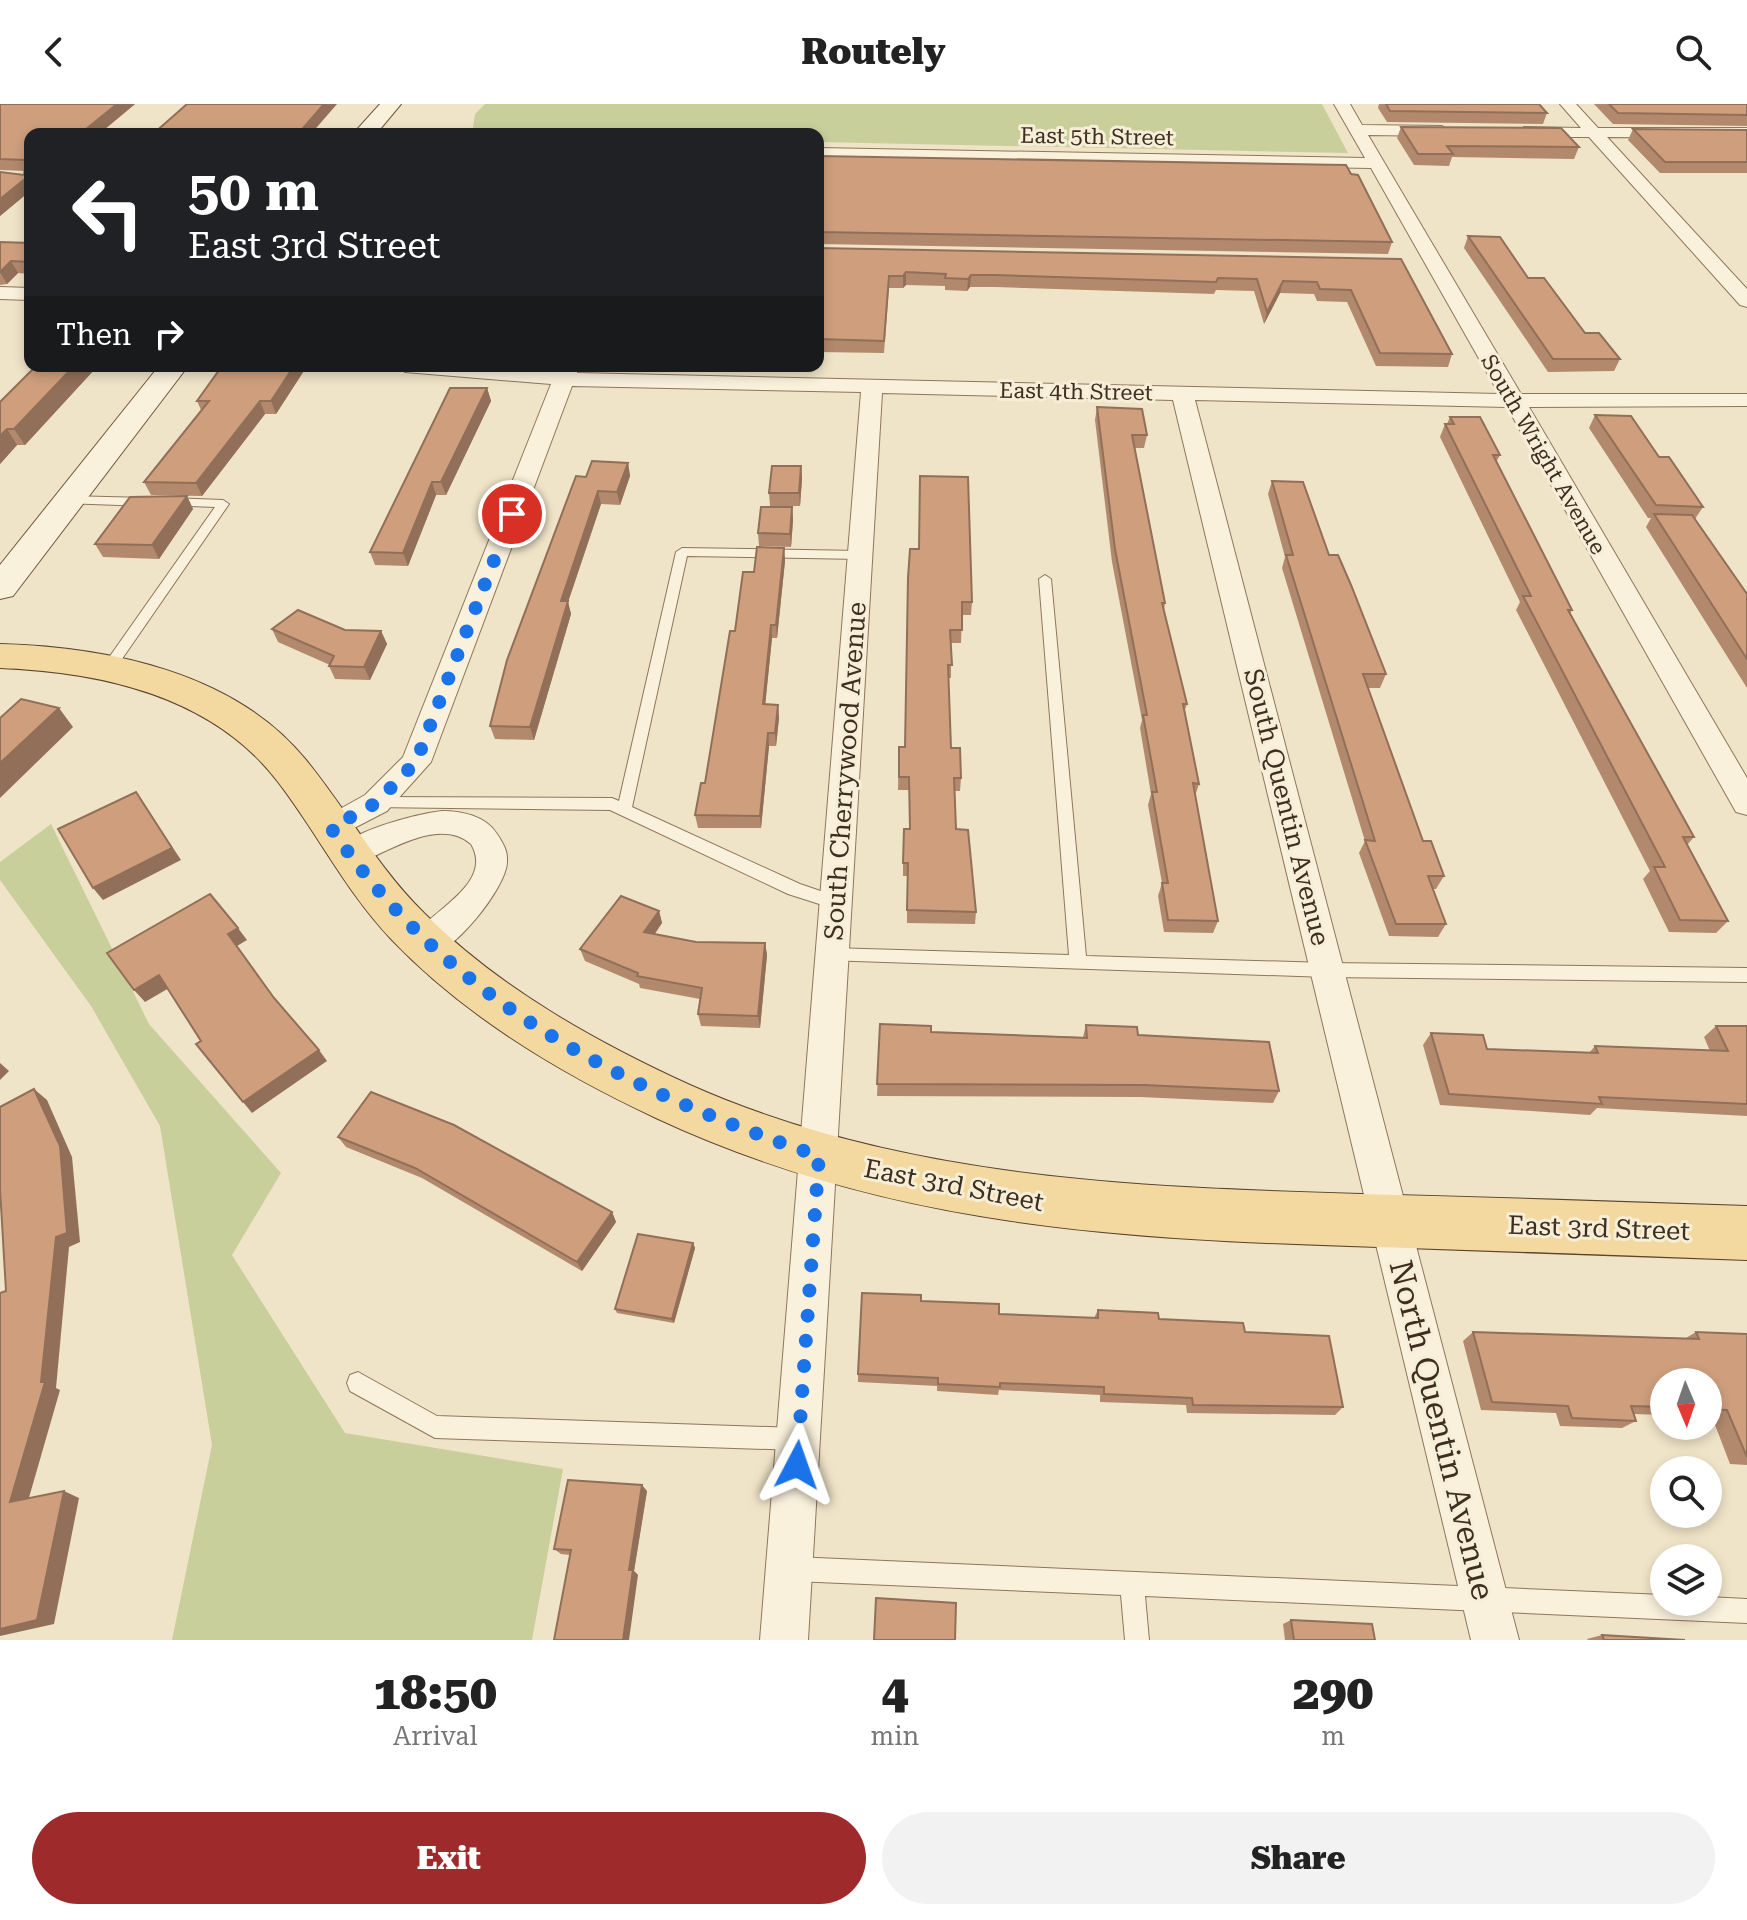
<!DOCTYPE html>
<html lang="en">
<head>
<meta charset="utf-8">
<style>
	:root { --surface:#fff; --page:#f2f2f2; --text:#222; --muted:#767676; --accent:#9e2a2b }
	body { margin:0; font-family:"Roboto Serif",serif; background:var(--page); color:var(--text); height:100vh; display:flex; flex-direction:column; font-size:30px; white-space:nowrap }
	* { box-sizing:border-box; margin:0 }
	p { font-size:26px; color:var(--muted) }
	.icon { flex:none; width:44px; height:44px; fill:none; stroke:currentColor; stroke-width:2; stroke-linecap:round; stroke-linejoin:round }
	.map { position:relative; height:1536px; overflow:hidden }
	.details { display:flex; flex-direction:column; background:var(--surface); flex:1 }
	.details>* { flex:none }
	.guide { position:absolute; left:24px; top:24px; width:800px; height:244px; border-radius:16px; box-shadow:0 4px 12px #0003; background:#202124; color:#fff; overflow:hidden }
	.needle { width:52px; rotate:178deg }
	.tools { position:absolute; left:1650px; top:1264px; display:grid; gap:16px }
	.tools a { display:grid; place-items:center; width:72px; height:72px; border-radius:50%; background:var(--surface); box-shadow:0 4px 12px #0003; font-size:40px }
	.pin { position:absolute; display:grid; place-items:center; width:68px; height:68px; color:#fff; margin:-34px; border:4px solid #fff; border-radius:50%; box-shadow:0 2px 8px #0007 }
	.me { position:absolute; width:88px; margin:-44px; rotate:4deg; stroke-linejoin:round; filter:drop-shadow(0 0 6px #0008) }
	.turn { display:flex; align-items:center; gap:28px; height:168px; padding:0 32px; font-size:36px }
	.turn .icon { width:104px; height:104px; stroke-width:2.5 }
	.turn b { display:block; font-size:56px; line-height:68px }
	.then { display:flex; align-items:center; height:76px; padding:0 32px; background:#0003; gap:16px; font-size:30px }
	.eta { display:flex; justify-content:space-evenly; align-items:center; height:136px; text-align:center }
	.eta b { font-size:48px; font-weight:800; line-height:56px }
	.action { display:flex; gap:16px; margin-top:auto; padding:16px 32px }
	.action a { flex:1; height:92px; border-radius:48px; background:var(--accent); color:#fff; font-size:32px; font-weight:800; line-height:92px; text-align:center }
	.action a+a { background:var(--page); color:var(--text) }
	header { display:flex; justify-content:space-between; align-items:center; height:104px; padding:0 32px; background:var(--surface); font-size:36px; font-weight:800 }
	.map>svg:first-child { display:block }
	.green { fill:#c9cf9b }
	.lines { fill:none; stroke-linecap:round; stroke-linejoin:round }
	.lane-casing { stroke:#8d765c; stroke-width:2 }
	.street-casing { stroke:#8d765c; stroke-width:2 }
	.secondary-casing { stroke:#6f573f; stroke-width:2 }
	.primary-casing { stroke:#5b4430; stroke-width:2 }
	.lane { fill:#faf1dc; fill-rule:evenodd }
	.street { fill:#faf1dc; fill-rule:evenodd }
	.secondary { fill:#faf1dc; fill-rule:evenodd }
	.primary { fill:#f3d9a0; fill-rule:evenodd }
	.wall { fill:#b2896c }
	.shaded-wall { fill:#916f58 }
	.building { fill:#cf9f7d; stroke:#916f58; stroke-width:2 }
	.route { stroke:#1a73e8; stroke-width:14; stroke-dasharray:0 25.2 }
	.labels { text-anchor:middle; stroke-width:6; stroke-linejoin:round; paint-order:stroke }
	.far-street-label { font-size:22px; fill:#3d2e20; stroke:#f7eed8 }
	.street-label { font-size:26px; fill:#3d2e20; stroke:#f7eed8 }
	.near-street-label { font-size:32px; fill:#3d2e20; stroke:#f7eed8 }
</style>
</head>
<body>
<header><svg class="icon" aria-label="back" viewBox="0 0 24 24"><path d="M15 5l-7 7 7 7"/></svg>Routely<svg class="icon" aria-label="search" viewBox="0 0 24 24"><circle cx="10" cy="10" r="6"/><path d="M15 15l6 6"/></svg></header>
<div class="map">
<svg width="1747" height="1536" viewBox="0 0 1747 1536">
	<rect width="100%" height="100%" fill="#f0e4c8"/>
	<g class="green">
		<polygon points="485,0 1322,0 1348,49 818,38 818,30 472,30 475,10"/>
		<polygon points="51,720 149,920 281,1069 232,1151 345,1329 563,1365 532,1536 172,1536 212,1341 160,1022 91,902 0,776 0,758"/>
	</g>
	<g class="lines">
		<defs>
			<g id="lane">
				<polygon points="68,392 146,394 152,398 146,402 64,399 62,396"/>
				<polygon points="169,394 223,396 229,400 113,568 103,568 101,565 103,562 215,403 165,401 165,395"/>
				<polygon points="682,444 861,447 867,451 861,455 687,452 632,703 800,780 841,794 843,799 841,804 835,805 788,790 610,706 371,703 368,699 371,695 376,693 612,694 619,697 676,448"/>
				<polygon points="1045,471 1051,475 1086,852 1327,859 1747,864 1747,878 1327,873 825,856 823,851 825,846 831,844 1069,851 1039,475"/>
				<polygon points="358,1268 437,1312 797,1324 805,1327 808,1335 805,1343 797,1346 435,1334 350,1287 347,1279 350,1271"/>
				<polygon points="794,1453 1664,1491 1664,1498 1708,1498 1708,1493 1747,1495 1747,1519 1145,1492 1149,1536 1125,1536 1121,1491 794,1477 786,1473 782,1465 786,1457"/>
			</g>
			<g id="street">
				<polygon points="1334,0 1350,0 1362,21 1442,22 1450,27 1442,32 1368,31 1521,290 1747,290 1747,302 1529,303 1747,674 1747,711 1736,708 1507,303 1195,296 1519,1536 1471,1536 1173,296 882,289 808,1536 760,1536 861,288 572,282 431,658 387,707 331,736 320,732 315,724 320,716 365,691 403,653 551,280 405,268 395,262 481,262 556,268 559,262 579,262 577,269 1499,290 1371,64 818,54 818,44 1365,54"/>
				<polygon points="1560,0 1576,0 1598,24 1747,24 1747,34 1607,33 1747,185 1747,203 1740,201 1589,33 1524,33 1516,28 1524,23 1581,24"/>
				<polygon points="0,183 30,184 30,196 0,195"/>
				<path d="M442 707C462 707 486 712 497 730 503 739 508 747 507 758 507 783 451 853 425 853 421 853 417 850 413 849L408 839C423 810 496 782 471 740 437 711 383 752 349 763L338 760 333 751C345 728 416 710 442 707Z"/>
			</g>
			<g id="secondary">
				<polygon points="380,0 401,0 376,30 353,30"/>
				<polygon points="159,262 188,262 13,492 0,495 0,461"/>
			</g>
			<path id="primary" d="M0 540C108 543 235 568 306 656 347 706 377 763 424 809 499 884 594 937 690 981 901 1075 1134 1083 1361 1090 1490 1093 1618 1098 1747 1102V1156C1624 1151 1501 1147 1378 1143 1123 1135 892 1124 656 1014 560 969 466 913 392 836 346 788 318 730 278 678 213 592 102 568 0 564Z"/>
		</defs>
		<use href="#lane" class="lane-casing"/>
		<use href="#street" class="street-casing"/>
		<use href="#secondary" class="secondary-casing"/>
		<use href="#primary" class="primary-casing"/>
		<use href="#lane" class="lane"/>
		<use href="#street" class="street"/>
		<use href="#secondary" class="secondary"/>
		<use href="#primary" class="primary"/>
	</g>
	<g class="wall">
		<polygon points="0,0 135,0 99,30 30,30 30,87 0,112 0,68 24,71 25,67 0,66"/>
		<polygon points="1379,0 1539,0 1547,9 1543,20 1387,18 1378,4"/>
		<polygon points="1594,0 1747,0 1747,22 1613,20"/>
		<polygon points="1401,23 1579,43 1574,55 1452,53 1449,62 1414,61 1397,34"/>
		<polygon points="1633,25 1747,26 1747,69 1660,69 1628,36"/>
		<polygon points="818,52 1351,70 1392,138 1388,150 818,140"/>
		<polygon points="1468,132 1528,174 1585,229 1620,255 1614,267 1548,268 1464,144"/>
		<polygon points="0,138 30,139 30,170 18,169 7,180 0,181"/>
		<polygon points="818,144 1401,155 1452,250 1448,263 1376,262 1347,198 1317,197 1314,190 1280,189 1264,220 1254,187 1216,186 1214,190 995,183 970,183 967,187 945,186 945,182 906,181 903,184 889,184 884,249 818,248"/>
		<polygon points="36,262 91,262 94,266 25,341 17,341 0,360 0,298"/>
		<polygon points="307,262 276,310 265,310 202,392 151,391 144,378 201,306 197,297"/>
		<polygon points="487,284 491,297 446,391 436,391 408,462 375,461 370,448"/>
		<polygon points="1097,303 1147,331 1144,344 1135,344 1165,499 1164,506 1187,600 1184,608 1199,680 1195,692 1218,817 1213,829 1164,828 1158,792 1162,779 1148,701 1151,690 1140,624 1142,616 1112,458 1095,316"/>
		<polygon points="1595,311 1659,353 1703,403 1695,415 1747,490 1747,584 1646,423 1651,414 1648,414 1589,324"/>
		<polygon points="1450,313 1500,351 1496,358 1572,506 1570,510 1694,733 1687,741 1728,817 1716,829 1669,828 1643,775 1650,767 1516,506 1520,498 1440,333 1445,320 1447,320"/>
		<polygon points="628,359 630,372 620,401 601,400 568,498 571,510 534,636 495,635 490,622 586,373"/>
		<polygon points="801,362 802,375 800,402 770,402 769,389"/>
		<polygon points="1272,377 1329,451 1386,570 1380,584 1368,584 1423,737 1444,772 1436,785 1433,785 1446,820 1438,833 1389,832 1359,749 1365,737 1282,464 1285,453 1268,390"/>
		<polygon points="187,392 193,405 159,455 103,453 95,440"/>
		<polygon points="792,403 793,416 791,443 759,442 758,429"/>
		<polygon points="784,444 785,457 777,534 772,534 765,600 778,601 779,614 776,642 769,642 761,724 698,724 695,711 705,679 735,527 754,468"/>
		<polygon points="910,445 972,498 971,511 962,511 961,539 951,539 951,574 948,574 951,644 961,674 960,687 955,687 956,725 976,808 975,820 907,819 907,772 903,772 903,737 909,725 909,686 898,686 899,643 905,643"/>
		<polygon points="272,525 381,527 387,540 370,576 335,575 329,562 330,561 278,538"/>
		<polygon points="659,807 662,819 655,830 696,838 765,839 767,851 760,924 701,922 698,910 700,895 640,884 639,880 585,857 580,845"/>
		<polygon points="880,920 931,928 1083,933 1086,921 1279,987 1273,999 1140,993 877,992"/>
		<polygon points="1716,922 1747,922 1747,1012 1597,1004 1590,1011 1440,1001 1423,941 1431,929 1487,945 1589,949 1595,942 1710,947 1704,933"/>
		<polygon points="338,1033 612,1108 616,1118 582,1167 422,1074 346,1043"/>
		<polygon points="693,1139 695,1144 674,1219 617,1209 615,1205"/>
		<polygon points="921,1197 999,1210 1094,1214 1098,1206 1245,1228 1343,1303 1335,1311 1187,1309 1186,1301 1100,1298 1100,1291 999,1286 998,1291 937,1287 937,1282 858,1278 858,1270"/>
		<polygon points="1473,1228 1686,1234 1696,1228 1747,1230 1747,1361 1730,1360 1712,1313 1708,1313 1708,1278 1664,1278 1664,1311 1634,1310 1636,1317 1622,1324 1560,1322 1556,1309 1481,1306 1463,1237"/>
		<polygon points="647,1387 634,1467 638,1471 570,1451 561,1450 554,1445"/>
		<polygon points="1291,1516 1375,1536 1285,1536 1283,1520"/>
		<polygon points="1602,1531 1685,1536 1588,1536 1587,1535"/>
	</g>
	<g class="shaded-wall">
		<polygon points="117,0 135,0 99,30 80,30"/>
		<polygon points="324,0 337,0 311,30 298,30"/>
		<polygon points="30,71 30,87 0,112 0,95"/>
		<polygon points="11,157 18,169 7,180 0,168"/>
		<polygon points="906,168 906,181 903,184 903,172"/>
		<polygon points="971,171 970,183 967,187 968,175"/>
		<polygon points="1283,177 1280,189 1264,220 1267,208"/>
		<polygon points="74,262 91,262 94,266 25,341 14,325"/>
		<polygon points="294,262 307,262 276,310 271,297"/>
		<polygon points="487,284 491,297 446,391 441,378"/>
		<polygon points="260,297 265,310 202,392 196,379"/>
		<polygon points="7,325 17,341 0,360 0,332"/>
		<polygon points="628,359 630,372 620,401 617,388"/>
		<polygon points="801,362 802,375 800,402 799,389"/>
		<polygon points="432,378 436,391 408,462 403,449"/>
		<polygon points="598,387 601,400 568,498 571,510 534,636 530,623 561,497"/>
		<polygon points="187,392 193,405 159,455 152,441"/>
		<polygon points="792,403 793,416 791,443 790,430"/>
		<polygon points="784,444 785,457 777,534 776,521"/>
		<polygon points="771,521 772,534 764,613 763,600"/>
		<polygon points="381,527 387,540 370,576 364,563"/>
		<polygon points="778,601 779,614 776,642 775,629"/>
		<polygon points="59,604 73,623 0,694 0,659"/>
		<polygon points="768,629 769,642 761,724 760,712"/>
		<polygon points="136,688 181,756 103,796 93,784"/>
		<polygon points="659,807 662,819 647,840 644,828"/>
		<polygon points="238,824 247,836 237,842 228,830"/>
		<polygon points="765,839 767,851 760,924 758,912"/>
		<polygon points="159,871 169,884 145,898 134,886"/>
		<polygon points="319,946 327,957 252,1009 243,998"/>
		<polygon points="0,959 9,967 0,976"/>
		<polygon points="34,985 47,996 72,1053 80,1138 69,1143 56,1284 60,1286 26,1404 10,1398 41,1278"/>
		<polygon points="612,1108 616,1118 582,1167 577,1158"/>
		<polygon points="693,1139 695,1144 674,1219 672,1215"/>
		<polygon points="642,1381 647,1387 634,1467 638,1471 629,1536 623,1536 629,1466"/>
		<polygon points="64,1387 79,1394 54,1520 0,1532 0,1525"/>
	</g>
	<g class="building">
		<polygon points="0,0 117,0 80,30 30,30 30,71 0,95 0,68 24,71 26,56 0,55"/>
		<polygon points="187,0 324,0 298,30 153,30"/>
		<polygon points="1386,0 1539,0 1547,9 1390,7"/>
		<polygon points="1609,0 1747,0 1747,11 1618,9"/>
		<polygon points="1401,23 1561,24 1579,43 1447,42 1453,50 1418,50"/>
		<polygon points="1633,25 1747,26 1747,58 1665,58"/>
		<polygon points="818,52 1346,61 1351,70 1358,71 1392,138 818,128"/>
		<polygon points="1468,132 1500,133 1528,174 1544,174 1585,229 1599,229 1620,255 1553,255"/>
		<polygon points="0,138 30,139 30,158 11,157 0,168"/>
		<polygon points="818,144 1401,155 1452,250 1380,249 1351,186 1320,185 1317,178 1283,177 1267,208 1257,175 1218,174 1216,178 995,171 971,171 968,175 945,174 946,170 906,168 903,172 889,172 884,237 818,235"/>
		<polygon points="36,262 74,262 14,325 7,325 0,332 0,298"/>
		<polygon points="222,262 294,262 271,297 260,297 196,379 144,378 209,297 197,297"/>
		<polygon points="450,284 487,284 441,378 432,378 403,449 370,448"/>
		<polygon points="1097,303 1142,305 1147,331 1132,331 1165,499 1162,499 1187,600 1183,600 1199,680 1193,679 1218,817 1168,816 1162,779 1168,779 1152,688 1157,688 1143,611 1147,611 1115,445"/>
		<polygon points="1595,311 1631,312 1659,353 1669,353 1703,403 1656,401"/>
		<polygon points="1450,313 1480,313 1500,351 1493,351 1572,506 1568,506 1694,733 1683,733 1728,817 1680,816 1654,763 1665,763 1523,492 1531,492 1445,320 1454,320"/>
		<polygon points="592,357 628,359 617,388 598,387 561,497 568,497 530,623 490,622 507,556 576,372 586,373"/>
		<polygon points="772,362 801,362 799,389 769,389"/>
		<polygon points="920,372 968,373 972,498 962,498 962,526 950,526 952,561 948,561 951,644 960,644 961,674 954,674 956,725 968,726 976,808 907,806 908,759 903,759 904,725 910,725 909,673 899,673 899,643 905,643 908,474 910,445 919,445"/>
		<polygon points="1272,377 1303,378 1329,451 1338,451 1351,481 1386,570 1363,570 1423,737 1431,737 1444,772 1428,772 1446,820 1396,820 1365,736 1375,737 1286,451 1293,451"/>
		<polygon points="187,392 152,441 95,440 130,393"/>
		<polygon points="761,403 792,403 790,430 758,429"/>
		<polygon points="1654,410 1692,411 1747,490 1747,555"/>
		<polygon points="757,443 784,444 776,521 771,521 763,600 778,601 775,629 768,629 760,712 695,711 701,679 705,679 730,527 735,527 743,468 754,468"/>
		<polygon points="298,506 345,526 381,527 364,563 329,562 334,552 272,525"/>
		<polygon points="21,595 59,604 0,659 0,614"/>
		<polygon points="136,688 172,744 93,784 58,725"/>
		<polygon points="210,790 238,824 228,830 274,894 319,946 243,998 196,940 201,937 159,871 134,886 107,849"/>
		<polygon points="621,792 659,807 644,828 696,838 765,839 758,912 698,910 702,884 637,872 638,869 580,845"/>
		<polygon points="880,920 931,922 931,928 1087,934 1086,921 1137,923 1138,931 1269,938 1279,987 1144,981 877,980"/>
		<polygon points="1716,922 1747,922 1747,1000 1599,993 1602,1000 1449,990 1431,929 1483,931 1487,945 1598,949 1595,942 1728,947"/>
		<polygon points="34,985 60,1042 67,1129 56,1133 41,1278 45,1278 10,1398 64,1387 37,1516 0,1525 0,1189 6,1187 0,1085 0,1003"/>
		<polygon points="371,988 454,1021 612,1108 577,1158 415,1064 338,1033"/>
		<polygon points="638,1130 693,1139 672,1215 615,1205"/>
		<polygon points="862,1189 921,1191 921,1197 999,1200 999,1210 1098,1214 1098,1206 1158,1209 1159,1215 1243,1219 1245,1228 1329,1232 1343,1303 1193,1301 1192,1294 1104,1290 1104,1283 1000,1279 1000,1283 938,1280 938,1274 858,1270"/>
		<polygon points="1473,1228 1699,1235 1696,1228 1747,1230 1747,1353 1727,1306 1708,1305 1708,1278 1664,1278 1664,1303 1631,1302 1636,1317 1572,1314 1568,1302 1492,1298"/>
		<polygon points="568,1376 642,1381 629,1466 633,1466 623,1536 554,1536 571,1446 554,1445"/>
		<polygon points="876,1494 956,1499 955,1536 874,1536"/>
		<polygon points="1291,1516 1372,1520 1375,1536 1294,1536"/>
		<polygon points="1602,1531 1685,1536 1604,1536"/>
	</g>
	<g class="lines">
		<path class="route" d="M512 410 416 658 376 699 331 724C449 899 625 986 819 1052L797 1361"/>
	</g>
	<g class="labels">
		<g class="far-street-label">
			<text transform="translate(1097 32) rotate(1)" y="8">East 5th Street</text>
			<text transform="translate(1076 287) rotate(1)" y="8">East 4th Street</text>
			<text transform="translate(1544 350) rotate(60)" y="8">South Wright Avenue</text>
		</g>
		<g class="street-label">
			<text transform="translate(845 667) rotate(-86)" y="9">South Cherrywood Avenue</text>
			<text transform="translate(1287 703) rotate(76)" y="9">South Quentin Avenue</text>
			<text transform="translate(954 1081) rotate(11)" y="9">East 3rd Street</text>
			<text transform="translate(1599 1124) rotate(2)" y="9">East 3rd Street</text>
		</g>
		<g class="near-street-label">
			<text transform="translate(1442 1326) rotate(76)" y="11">North Quentin Avenue</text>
		</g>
	</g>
</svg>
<div class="tools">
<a><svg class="needle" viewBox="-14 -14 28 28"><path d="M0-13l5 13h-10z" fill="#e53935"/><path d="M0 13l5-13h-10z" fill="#767676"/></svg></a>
<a><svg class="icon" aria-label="search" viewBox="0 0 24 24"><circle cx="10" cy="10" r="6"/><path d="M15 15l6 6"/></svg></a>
<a><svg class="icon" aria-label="layers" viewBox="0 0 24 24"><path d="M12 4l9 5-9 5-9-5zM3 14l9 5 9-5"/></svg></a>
</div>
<div class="pin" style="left:512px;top:410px;background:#d93025"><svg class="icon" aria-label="arrive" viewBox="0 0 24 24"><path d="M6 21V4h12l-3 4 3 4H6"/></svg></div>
<svg class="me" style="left:797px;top:1361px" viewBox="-20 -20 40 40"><path d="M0-17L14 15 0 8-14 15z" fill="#1a73e8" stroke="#fff" stroke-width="4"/></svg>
<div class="guide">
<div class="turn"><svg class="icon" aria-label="left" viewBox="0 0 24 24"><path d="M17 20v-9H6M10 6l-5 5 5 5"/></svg><div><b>50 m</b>East 3rd Street</div></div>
<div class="then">Then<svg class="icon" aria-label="right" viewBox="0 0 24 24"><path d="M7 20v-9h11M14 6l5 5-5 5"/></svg></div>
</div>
</div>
<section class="details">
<div class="eta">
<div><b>18:50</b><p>Arrival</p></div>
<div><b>4</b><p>min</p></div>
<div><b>290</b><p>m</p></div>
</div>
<div class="action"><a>Exit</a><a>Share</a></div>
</section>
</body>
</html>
